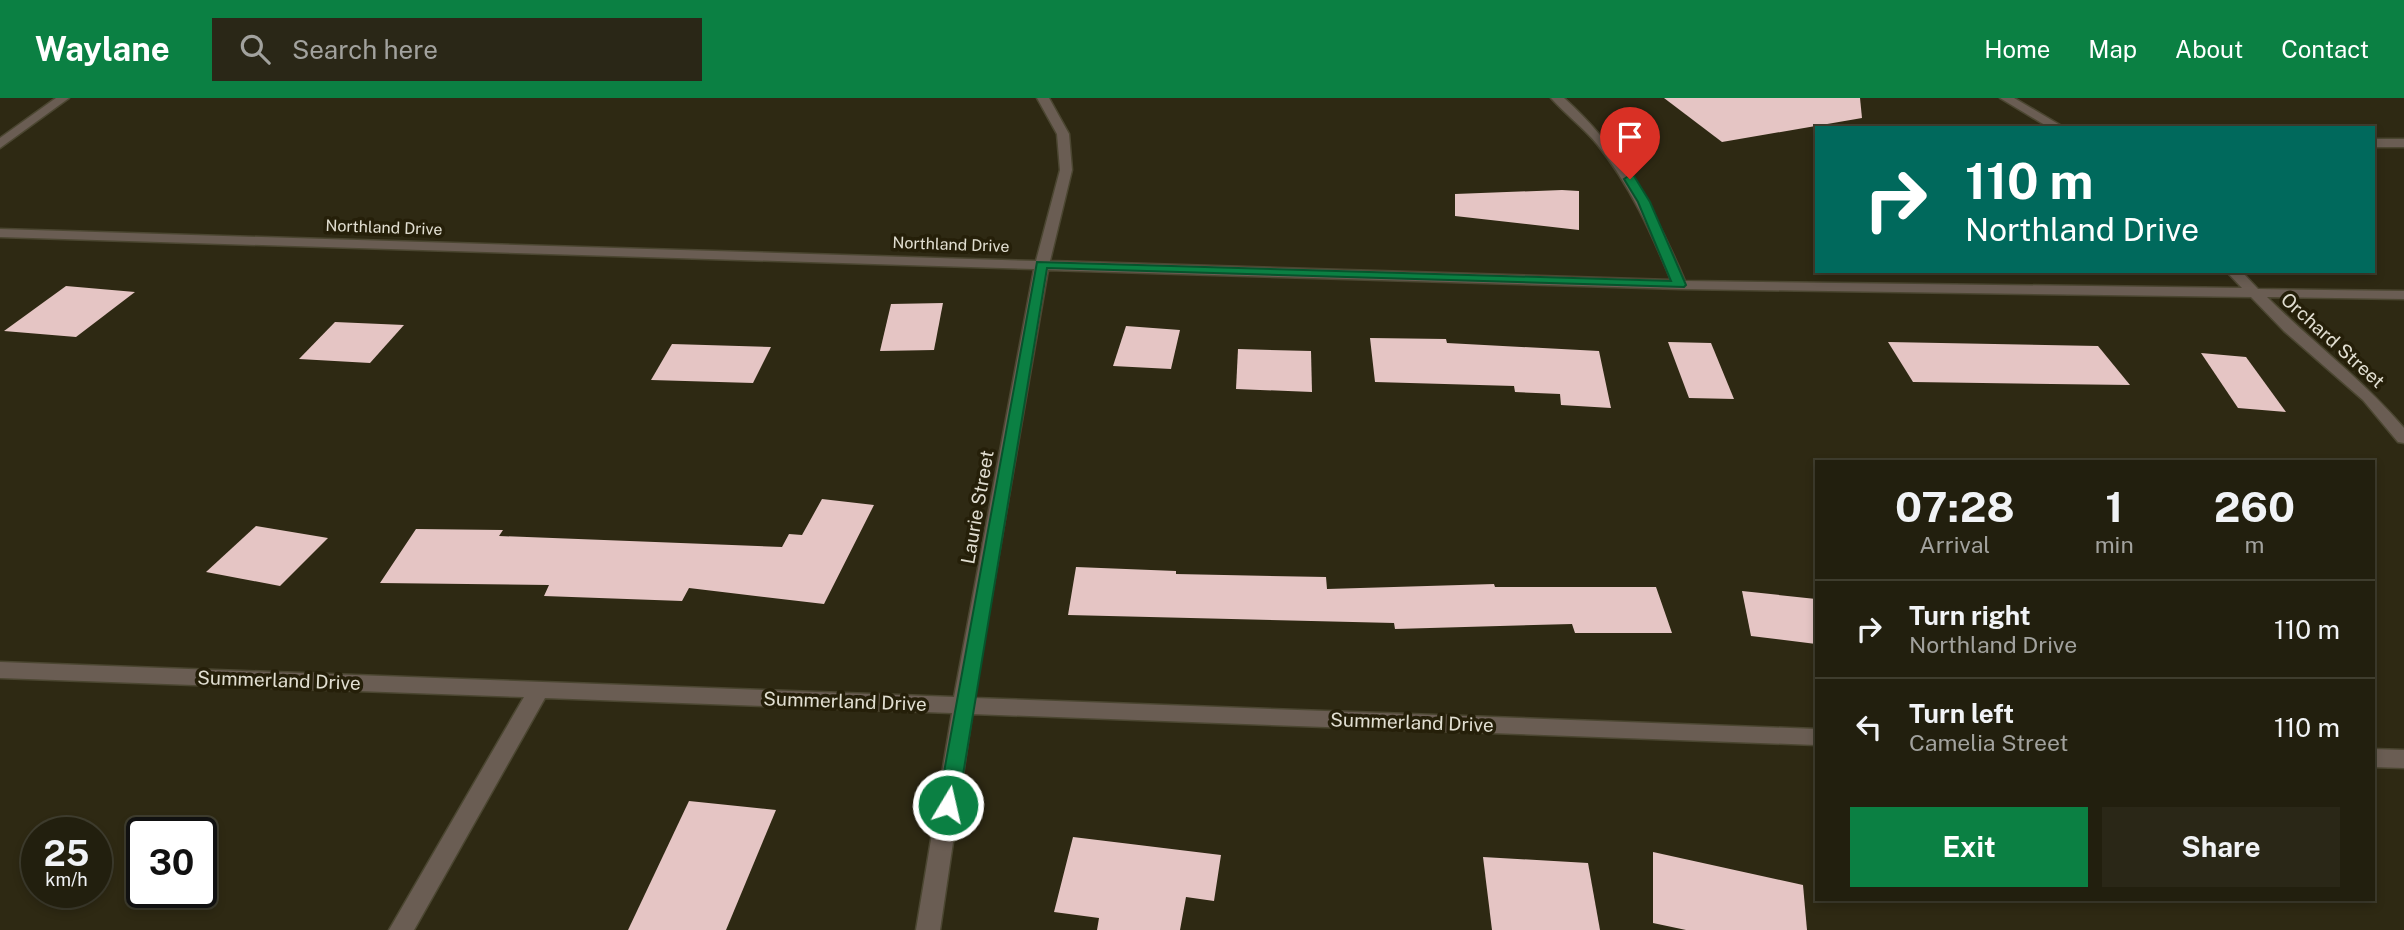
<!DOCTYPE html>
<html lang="en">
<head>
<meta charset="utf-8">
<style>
	:root { --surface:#221f0e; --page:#2a2717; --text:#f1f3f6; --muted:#a2a29e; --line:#3f3d2e; --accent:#0b8043 }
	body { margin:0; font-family:"Public Sans",sans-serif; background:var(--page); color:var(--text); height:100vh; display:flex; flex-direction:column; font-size:26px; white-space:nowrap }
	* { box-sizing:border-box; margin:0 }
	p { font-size:23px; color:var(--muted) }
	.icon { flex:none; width:38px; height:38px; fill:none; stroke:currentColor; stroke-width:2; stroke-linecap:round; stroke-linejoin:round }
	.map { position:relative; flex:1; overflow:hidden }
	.details { position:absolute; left:1815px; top:362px; width:560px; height:441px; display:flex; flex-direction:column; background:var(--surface); border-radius:0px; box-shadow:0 4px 10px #0003,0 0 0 2px var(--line) }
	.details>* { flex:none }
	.top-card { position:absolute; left:1815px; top:28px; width:560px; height:147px; border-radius:0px; box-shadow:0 4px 10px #0003,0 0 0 2px var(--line); background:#00695c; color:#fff; overflow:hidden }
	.speed { position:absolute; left:21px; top:719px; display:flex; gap:14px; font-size:35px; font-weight:700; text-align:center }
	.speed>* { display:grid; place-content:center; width:91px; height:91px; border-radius:50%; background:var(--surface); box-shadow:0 4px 10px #0003,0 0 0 2px var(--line); line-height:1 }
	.speed small { font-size:18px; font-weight:400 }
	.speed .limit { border:4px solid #111; border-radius:10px; background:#fff; color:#111 }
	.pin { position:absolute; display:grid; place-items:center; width:60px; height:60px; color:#fff; margin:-72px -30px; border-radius:50% 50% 50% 0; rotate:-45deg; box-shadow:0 0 7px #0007 }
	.pin .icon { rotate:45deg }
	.me { position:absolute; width:77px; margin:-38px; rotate:9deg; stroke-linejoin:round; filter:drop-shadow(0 0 5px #0008) }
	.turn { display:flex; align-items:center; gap:24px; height:147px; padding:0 35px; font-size:32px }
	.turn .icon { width:91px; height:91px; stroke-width:2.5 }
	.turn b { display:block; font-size:49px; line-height:60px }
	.eta { display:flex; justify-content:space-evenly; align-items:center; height:119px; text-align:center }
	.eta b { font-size:42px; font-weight:700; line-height:49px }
	.action { display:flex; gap:14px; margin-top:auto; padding:14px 35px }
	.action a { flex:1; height:80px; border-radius:0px; background:var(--accent); color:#fff; font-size:28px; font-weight:700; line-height:80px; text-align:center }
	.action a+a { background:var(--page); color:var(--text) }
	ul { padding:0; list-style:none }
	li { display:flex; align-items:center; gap:21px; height:98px; padding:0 35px; border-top:2px solid var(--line) }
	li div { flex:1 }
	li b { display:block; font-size:26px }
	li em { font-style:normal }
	header { display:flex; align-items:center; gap:42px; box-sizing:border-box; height:98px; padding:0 35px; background:var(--accent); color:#fff }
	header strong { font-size:33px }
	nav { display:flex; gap:38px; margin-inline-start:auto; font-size:24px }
	.search { width:490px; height:63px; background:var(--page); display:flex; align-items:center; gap:18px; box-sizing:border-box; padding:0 24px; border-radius:0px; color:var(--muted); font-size:26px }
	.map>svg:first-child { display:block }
	.building { fill:#e5c5c4 }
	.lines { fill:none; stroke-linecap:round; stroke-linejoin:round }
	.minor-casing { stroke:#4b4631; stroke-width:3 }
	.minor { fill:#6a5d53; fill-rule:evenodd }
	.route { fill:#0b8043; stroke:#07532c; stroke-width:2 }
	.labels { text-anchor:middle; stroke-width:7; stroke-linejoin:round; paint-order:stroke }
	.far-street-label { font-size:16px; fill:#e1ded1; stroke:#251f09 }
	.street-label { font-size:19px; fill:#e1ded1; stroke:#251f09 }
</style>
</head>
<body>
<header>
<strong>Waylane</strong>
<div class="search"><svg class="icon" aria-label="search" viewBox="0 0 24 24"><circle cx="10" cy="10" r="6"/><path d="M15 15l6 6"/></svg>Search here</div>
<nav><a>Home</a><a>Map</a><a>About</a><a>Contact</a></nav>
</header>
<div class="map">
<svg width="2404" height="832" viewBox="0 0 2404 832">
	<rect width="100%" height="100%" fill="#2e2913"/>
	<g class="building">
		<polygon points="1664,0 1860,0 1862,20 1722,44"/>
		<polygon points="1562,92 1579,93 1579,132 1455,118 1455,96"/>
		<polygon points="66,188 135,194 76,239 4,233"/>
		<polygon points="943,205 934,252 880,253 891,206"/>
		<polygon points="335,224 404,227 370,265 299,261"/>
		<polygon points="1126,228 1180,232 1171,271 1113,268"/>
		<polygon points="1370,240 1446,241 1447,245 1599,253 1611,310 1561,307 1560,296 1515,294 1514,288 1375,284"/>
		<polygon points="1668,244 1711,245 1734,301 1689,300"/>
		<polygon points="1888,244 2098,248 2130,287 1913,284"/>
		<polygon points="672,246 771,249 753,285 651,282"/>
		<polygon points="1238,251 1311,253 1312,294 1236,291"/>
		<polygon points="2201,255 2246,259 2286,314 2238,310"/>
		<polygon points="822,401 874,407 824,506 689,490 682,503 544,498 549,487 380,485 416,431 503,432 499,438 782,449 789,436 802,437"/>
		<polygon points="256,428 328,440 280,488 206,474"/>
		<polygon points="1076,469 1176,473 1176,476 1326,479 1327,491 1494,486 1495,489 1656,489 1672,535 1575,535 1572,526 1395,531 1394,525 1068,517"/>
		<polygon points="1742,493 1816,501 1816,546 1751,538"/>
		<polygon points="689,703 776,712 726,832 628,832"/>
		<polygon points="1073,739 1221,757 1214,803 1186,799 1180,832 1097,832 1099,820 1054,814"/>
		<polygon points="1653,754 1803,787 1807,832 1686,832 1653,825"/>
		<polygon points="1483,759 1588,765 1600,832 1492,832"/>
	</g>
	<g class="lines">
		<defs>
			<g id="minor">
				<polygon points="56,0 69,0 0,50 0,40"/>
				<path d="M1037 0H1049L1069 36 1072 72 1050 163 1671 182C1651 134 1630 87 1597 46 1583 29 1565 16 1551 0H1564C1621 51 1655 113 1685 183L2242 190 2226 173H2241L2258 191 2404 193V201L2267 199C2312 244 2363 282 2404 330V345L2398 344 2363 302 2284 233 2251 199 1680 191 1048 172 974 600 1816 631V647L972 616 940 832H916L952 615 545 600 414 832H389L524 599 0 580V564L954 599 1034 171 0 139V131L1036 163 1060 72 1057 36Z"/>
				<polygon points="2000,0 2014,0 2065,30 2050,30"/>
				<rect x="2373" y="41" width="31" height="8"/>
				<polygon points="2373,651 2404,652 2404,670 2373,669"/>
			</g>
		</defs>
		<use href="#minor" class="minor-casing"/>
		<use href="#minor" class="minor"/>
	</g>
	<polygon class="route" points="1630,77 1634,78 1650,104 1686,187 1684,189 1047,170 958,707 955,713 941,713 938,707 1037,164 1671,183 1638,104 1624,81"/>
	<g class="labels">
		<g class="far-street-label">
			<text transform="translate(384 129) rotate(2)" y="6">Northland Drive</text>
			<text transform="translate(951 146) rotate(2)" y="6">Northland Drive</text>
		</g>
		<g class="street-label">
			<text transform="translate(2333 242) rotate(42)" y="7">Orchard Street</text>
			<text transform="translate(977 409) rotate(-80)" y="7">Laurie Street</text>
			<text transform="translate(279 582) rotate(2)" y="7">Summerland Drive</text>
			<text transform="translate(845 603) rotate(2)" y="7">Summerland Drive</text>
			<text transform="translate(1412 624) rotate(2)" y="7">Summerland Drive</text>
		</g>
	</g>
</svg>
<div class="speed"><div>25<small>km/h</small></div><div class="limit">30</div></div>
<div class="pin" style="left:1630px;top:81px;background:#d93025"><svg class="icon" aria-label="arrive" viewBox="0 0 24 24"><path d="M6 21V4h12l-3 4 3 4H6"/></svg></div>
<svg class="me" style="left:948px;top:707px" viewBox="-20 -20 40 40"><circle r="17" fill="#0b8043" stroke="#fff" stroke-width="3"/><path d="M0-11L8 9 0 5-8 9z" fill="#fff"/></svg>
<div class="top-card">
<div class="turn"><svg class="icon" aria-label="right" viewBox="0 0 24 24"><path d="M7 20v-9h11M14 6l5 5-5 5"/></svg><div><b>110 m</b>Northland Drive</div></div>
</div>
<section class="details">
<div class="eta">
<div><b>07:28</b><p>Arrival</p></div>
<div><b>1</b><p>min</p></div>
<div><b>260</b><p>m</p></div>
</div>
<ul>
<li><svg class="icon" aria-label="right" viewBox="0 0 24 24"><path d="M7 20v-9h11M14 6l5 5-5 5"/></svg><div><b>Turn right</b><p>Northland Drive</p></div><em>110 m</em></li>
<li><svg class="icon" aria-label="left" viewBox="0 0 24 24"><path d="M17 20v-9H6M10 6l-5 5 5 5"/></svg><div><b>Turn left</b><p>Camelia Street</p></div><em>110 m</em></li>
</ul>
<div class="action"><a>Exit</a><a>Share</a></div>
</section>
</div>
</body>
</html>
